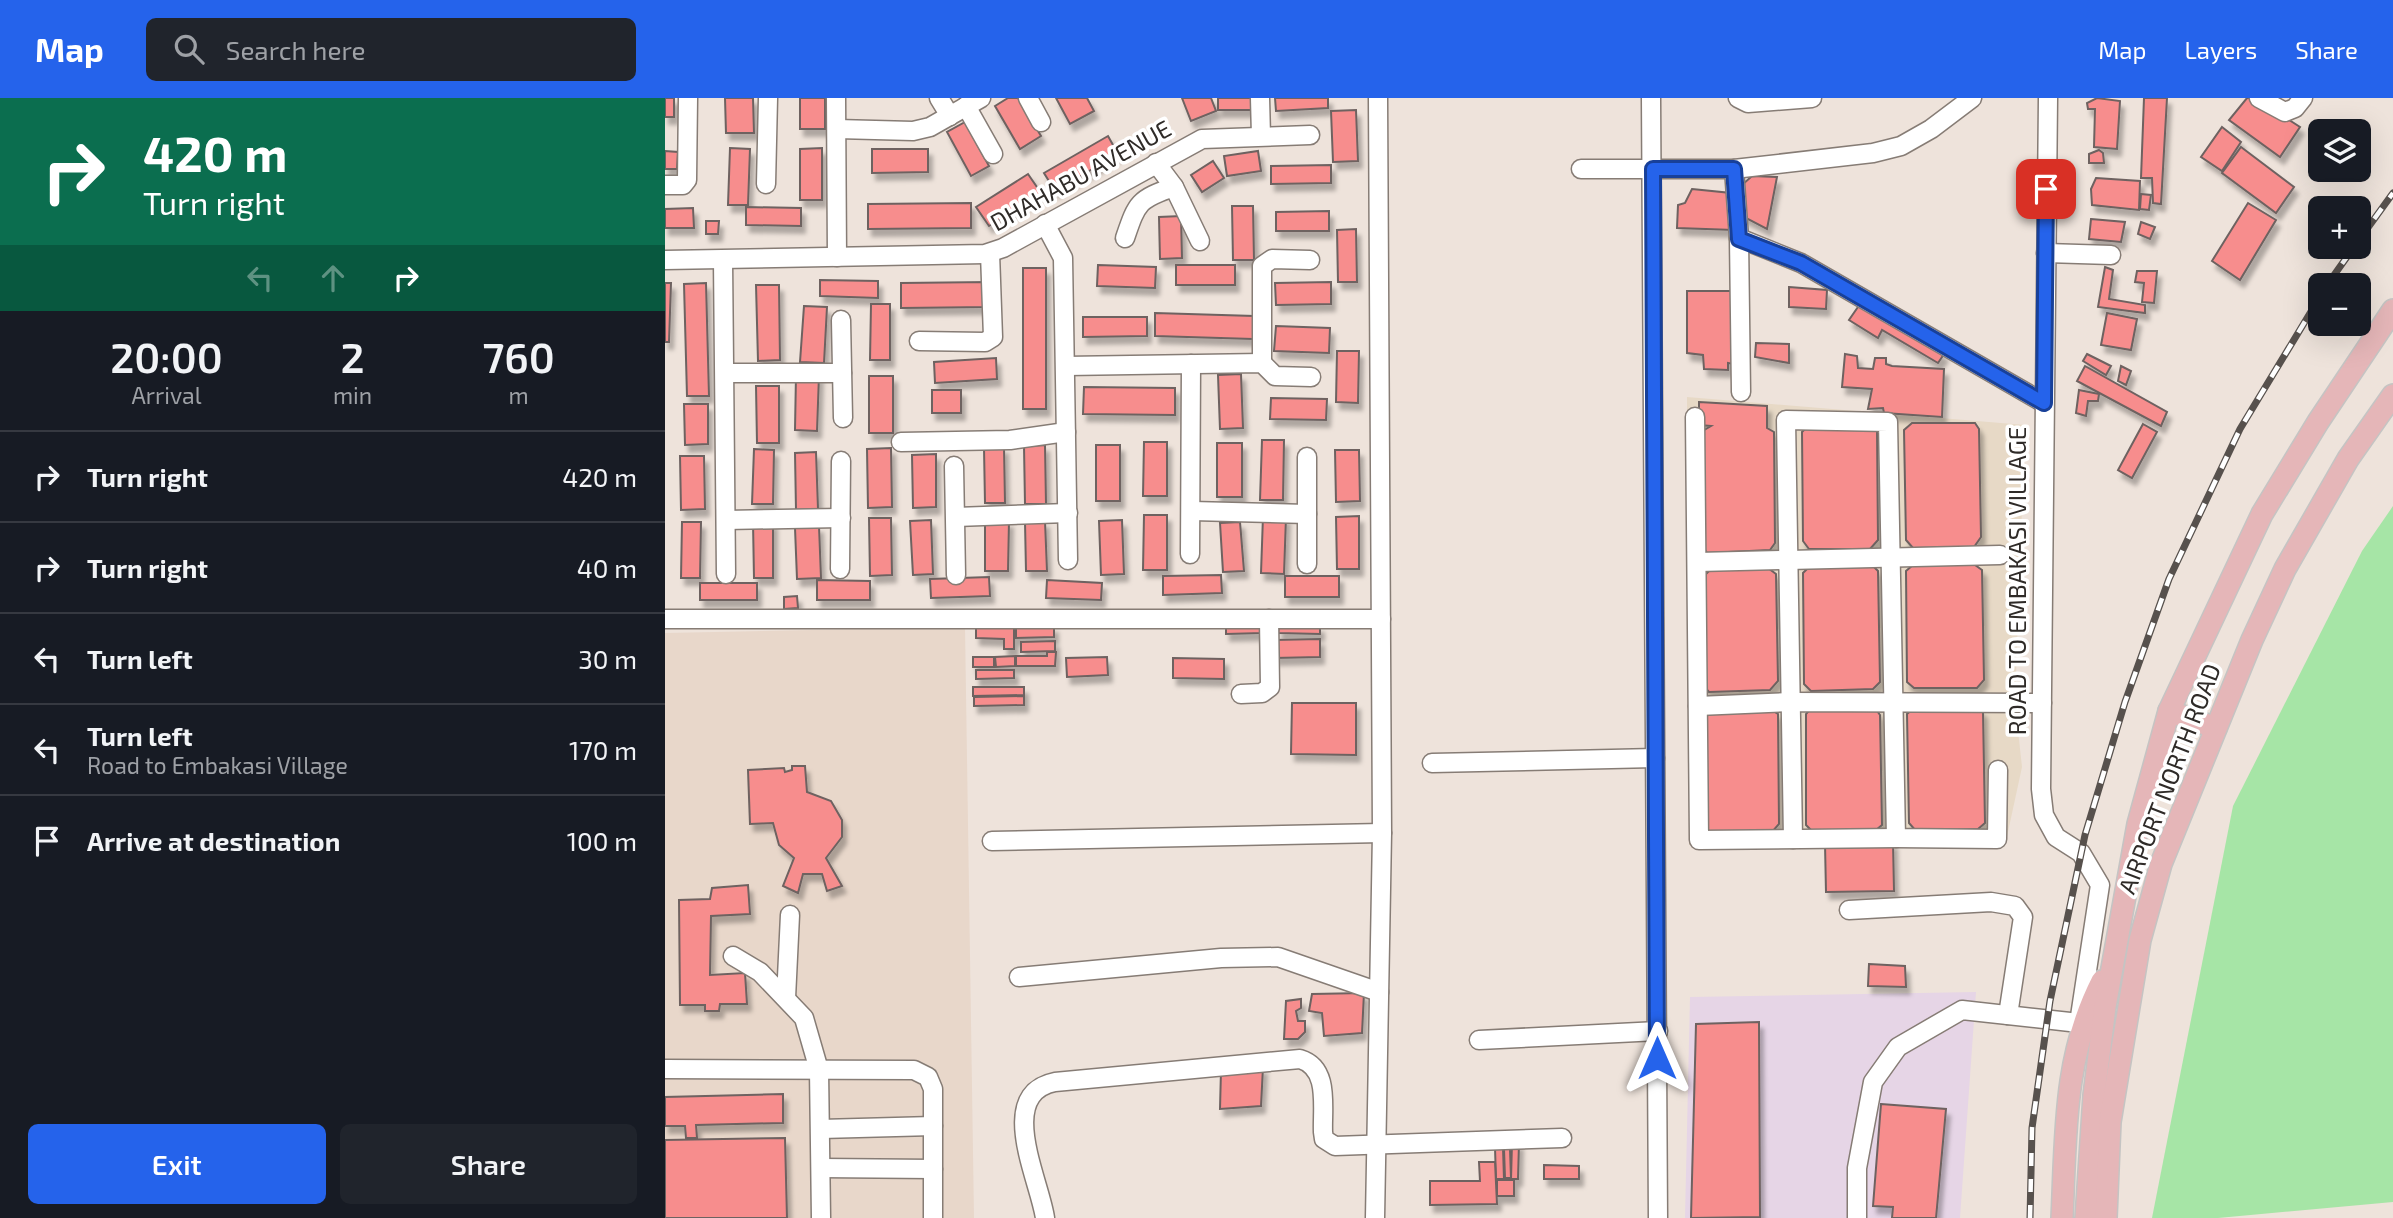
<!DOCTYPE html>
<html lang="en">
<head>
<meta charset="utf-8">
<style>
	:root { --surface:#171b24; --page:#20242c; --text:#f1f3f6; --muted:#9ea1a6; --line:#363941; --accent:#2563eb }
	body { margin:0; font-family:"Exo 2",sans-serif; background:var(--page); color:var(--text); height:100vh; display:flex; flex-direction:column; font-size:26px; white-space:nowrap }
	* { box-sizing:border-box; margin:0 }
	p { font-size:23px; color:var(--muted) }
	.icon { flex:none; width:38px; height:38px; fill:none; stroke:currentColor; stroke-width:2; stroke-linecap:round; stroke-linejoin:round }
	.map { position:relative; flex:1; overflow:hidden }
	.drawer { display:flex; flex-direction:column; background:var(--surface); width:665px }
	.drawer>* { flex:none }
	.banner { background:#0b6e4f; color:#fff; overflow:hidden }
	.fabs { position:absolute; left:1643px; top:21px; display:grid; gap:14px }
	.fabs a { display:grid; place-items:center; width:63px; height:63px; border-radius:10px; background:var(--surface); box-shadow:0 7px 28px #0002; font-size:35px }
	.pin { position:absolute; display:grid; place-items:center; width:60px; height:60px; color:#fff; margin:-30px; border-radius:14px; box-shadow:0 4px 10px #0006 }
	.me { position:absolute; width:77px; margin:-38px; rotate:0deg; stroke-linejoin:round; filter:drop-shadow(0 0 5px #0008) }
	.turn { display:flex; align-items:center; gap:24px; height:147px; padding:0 28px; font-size:32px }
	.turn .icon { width:91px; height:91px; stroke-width:2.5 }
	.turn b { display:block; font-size:49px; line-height:60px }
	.lanes { display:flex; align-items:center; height:66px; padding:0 28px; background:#0003; justify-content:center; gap:35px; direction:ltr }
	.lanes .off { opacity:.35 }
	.eta { display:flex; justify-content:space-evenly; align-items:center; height:119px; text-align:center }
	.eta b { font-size:42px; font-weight:600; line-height:49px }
	.button { display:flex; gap:14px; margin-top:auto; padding:14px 28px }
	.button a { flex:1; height:80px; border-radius:10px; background:var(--accent); color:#fff; font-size:28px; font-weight:600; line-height:80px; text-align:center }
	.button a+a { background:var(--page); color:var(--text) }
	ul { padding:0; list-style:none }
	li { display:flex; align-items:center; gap:21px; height:91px; padding:0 28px; border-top:2px solid var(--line) }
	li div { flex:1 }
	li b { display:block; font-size:26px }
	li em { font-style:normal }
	header { display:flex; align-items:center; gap:42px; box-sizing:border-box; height:98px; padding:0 35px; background:var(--accent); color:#fff }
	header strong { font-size:33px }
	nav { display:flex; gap:38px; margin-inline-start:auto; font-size:24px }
	.search { width:490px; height:63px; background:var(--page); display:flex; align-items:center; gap:18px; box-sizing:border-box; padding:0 24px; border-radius:10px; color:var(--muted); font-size:26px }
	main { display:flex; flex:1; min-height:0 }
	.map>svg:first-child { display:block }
	.commercial { fill:#e7d9c6 }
	.industrial { fill:#e6d5e6 }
	.built { fill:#e8d7ca }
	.green { fill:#a6e5a6 }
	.building { fill:#f78d8d; stroke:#6e6261; stroke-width:2; filter:url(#shadow) }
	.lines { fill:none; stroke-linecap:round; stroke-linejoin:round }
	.minor-casing { stroke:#867c75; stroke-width:21 }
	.major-casing { stroke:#c5c4c3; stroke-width:24 }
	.minor { stroke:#fff; stroke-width:18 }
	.major { stroke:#e5b6b8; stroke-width:21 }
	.rail-casing { stroke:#57514d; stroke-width:7 }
	.rail { stroke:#fff; stroke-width:4.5; stroke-dasharray:13; stroke-linecap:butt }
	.route-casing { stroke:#184099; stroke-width:18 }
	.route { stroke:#2563eb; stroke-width:12 }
	.labels { text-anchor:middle; stroke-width:7; stroke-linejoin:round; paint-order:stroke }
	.street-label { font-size:24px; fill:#2f2b28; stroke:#fff }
</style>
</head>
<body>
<header>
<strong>Map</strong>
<div class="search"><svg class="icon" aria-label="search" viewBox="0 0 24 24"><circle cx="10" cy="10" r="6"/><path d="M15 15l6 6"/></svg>Search here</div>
<nav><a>Map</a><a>Layers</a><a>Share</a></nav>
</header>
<main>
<section class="drawer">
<div class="banner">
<div class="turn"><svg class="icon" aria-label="right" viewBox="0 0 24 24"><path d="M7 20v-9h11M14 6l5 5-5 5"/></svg><div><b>420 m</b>Turn right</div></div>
<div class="lanes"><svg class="icon off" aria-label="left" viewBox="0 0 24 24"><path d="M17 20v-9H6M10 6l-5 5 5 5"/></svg><svg class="icon off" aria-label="ahead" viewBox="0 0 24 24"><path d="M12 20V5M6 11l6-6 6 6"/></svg><svg class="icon" aria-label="right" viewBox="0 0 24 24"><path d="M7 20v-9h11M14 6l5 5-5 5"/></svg></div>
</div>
<div class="eta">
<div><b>20:00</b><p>Arrival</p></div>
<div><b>2</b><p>min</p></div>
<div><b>760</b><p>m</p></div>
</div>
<ul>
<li><svg class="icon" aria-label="right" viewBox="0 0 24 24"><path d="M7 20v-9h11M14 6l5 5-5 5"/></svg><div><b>Turn right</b></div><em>420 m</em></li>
<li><svg class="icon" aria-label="right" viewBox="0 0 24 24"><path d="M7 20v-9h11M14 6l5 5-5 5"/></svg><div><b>Turn right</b></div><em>40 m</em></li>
<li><svg class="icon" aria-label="left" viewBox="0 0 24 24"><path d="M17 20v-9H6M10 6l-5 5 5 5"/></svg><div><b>Turn left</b></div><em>30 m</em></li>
<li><svg class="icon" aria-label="left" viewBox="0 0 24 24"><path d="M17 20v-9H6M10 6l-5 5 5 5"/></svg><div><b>Turn left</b><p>Road to Embakasi Village</p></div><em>170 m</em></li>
<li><svg class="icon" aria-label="arrive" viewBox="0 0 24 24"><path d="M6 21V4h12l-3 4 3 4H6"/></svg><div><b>Arrive at destination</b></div><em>100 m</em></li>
</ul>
<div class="button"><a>Exit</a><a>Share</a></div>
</section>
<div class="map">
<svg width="1728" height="1120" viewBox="0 0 1728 1120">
	<defs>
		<filter id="shadow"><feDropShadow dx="4" dy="7" stdDeviation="2" flood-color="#0004"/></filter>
	</defs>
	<rect width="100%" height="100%" fill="#eee3db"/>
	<polygon class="commercial" points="1022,299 1360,327 1350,605 1357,669 1341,743 1024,747"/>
	<polygon class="industrial" points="1311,894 1295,1120 1020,1120 1025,899"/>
	<polygon class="built" points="300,529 309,1120 0,1120 0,535"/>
	<polygon class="green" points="1728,408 1728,1104 1553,1120 1487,1120 1568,708 1697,453"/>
	<g class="building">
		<rect x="0" y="0" width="9" height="19"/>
		<polygon points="60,0 88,0 89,35 61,35"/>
		<rect x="135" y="0" width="25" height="31"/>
		<polygon points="343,0 353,0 376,38 355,51 330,8"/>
		<polygon points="391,0 422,0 429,13 405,26"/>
		<polygon points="517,0 546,0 551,13 526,23"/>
		<rect x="553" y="0" width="35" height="12"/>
		<polygon points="610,0 663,0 663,10 611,13"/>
		<polygon points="1432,0 1455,3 1452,51 1429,49 1430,11 1423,11 1422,5"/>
		<polygon points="1479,0 1502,0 1496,106 1488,105 1487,80 1476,80"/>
		<polygon points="1582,0 1590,0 1635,29 1615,59 1564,22"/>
		<polygon points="691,12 693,63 668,64 666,13"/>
		<polygon points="300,24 324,68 306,78 282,34"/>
		<polygon points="1557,29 1576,44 1557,73 1536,59"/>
		<polygon points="443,38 453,56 390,93 379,75"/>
		<polygon points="1576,49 1629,89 1611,115 1557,75"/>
		<polygon points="65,50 85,51 83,107 63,107"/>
		<polygon points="157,50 157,102 135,102 135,51"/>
		<polygon points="207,51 263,51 263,74 207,75"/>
		<polygon points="1434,52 1438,55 1439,65 1424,65 1424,56"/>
		<polygon points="0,53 13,54 12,71 0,71"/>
		<polygon points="593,53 596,73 562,78 559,58"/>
		<polygon points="548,63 559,80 537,94 526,77"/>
		<polygon points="666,67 666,85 606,86 606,68"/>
		<polygon points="363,76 376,95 324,128 311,109"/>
		<polygon points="1087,78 1112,79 1102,131 1077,118 1077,87"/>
		<polygon points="1431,80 1475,83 1474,112 1427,107 1426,91"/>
		<polygon points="1027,91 1066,95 1069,132 1012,130 1013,107 1020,105"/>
		<polygon points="1476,96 1486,97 1484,112 1475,111"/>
		<polygon points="306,105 306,130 203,131 203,106"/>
		<polygon points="1583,105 1611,122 1575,182 1547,163"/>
		<polygon points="567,108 588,108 589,162 568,162"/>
		<polygon points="81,109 136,110 136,128 81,127"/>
		<polygon points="28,110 29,130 0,130 0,111"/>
		<polygon points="664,113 664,133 611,133 611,114"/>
		<polygon points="516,118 517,160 495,161 494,119"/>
		<polygon points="1426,121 1460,124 1456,144 1424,141"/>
		<polygon points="41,123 54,123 53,136 41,136"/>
		<polygon points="1476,124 1490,129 1485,141 1473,136"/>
		<polygon points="691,131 692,184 673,184 672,132"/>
		<polygon points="433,167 491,169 490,190 432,188"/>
		<rect x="511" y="167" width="59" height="20"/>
		<polygon points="1440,169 1448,172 1444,201 1480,207 1480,215 1433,209"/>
		<rect x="358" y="170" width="23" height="141"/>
		<polygon points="1472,173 1492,173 1489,205 1477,204 1479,185 1470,184"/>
		<polygon points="155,182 213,183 213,200 155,198"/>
		<polygon points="324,184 324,209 236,210 236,185"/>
		<polygon points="666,184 666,206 611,207 610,185"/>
		<polygon points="0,185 6,185 4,244 0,244"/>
		<polygon points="41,185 44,298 22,298 19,186"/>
		<polygon points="91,187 114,187 115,262 93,263"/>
		<polygon points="1124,189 1162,192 1161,211 1124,209"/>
		<polygon points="1022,193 1067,193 1068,266 1063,265 1063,272 1039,271 1038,257 1022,255"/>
		<polygon points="206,206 225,206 225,262 205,262"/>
		<polygon points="1195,206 1279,256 1273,265 1217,232 1213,240 1184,222"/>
		<polygon points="139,208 162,209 159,265 135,264"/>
		<polygon points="490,215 589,218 588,241 490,238"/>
		<polygon points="1442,215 1472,221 1466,252 1436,247"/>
		<polygon points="418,219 482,219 482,238 418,239"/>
		<polygon points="611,228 665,230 664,255 609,253"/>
		<polygon points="1091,245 1124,246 1124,265 1090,259"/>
		<polygon points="672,253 694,253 693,305 671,304"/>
		<polygon points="1180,256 1192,258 1193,270 1208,271 1210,260 1221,260 1221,266 1227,268 1279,271 1277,319 1219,315 1218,310 1203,311 1207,291 1177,289"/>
		<polygon points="1422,256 1446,268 1441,277 1418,263"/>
		<polygon points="331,260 332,281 270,285 269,264"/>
		<polygon points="1420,268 1502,314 1496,328 1412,283"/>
		<polygon points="1456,268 1466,273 1461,287 1453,283"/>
		<polygon points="576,276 578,330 555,331 553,277"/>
		<polygon points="131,277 154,277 152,333 130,332"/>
		<rect x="204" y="278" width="24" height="57"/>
		<polygon points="91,288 114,288 114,345 92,345"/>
		<polygon points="419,289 510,290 510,317 418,316"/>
		<rect x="267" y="292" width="29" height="23"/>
		<polygon points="1414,292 1434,296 1433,303 1423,303 1421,318 1411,315"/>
		<polygon points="606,300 662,301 661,322 605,321"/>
		<polygon points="1034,304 1102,308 1102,330 1109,334 1110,445 1105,452 1042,455 1037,447 1034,335 1046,328 1034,327"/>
		<polygon points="19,306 43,306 43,346 20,347"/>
		<polygon points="1247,325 1310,325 1314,331 1316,439 1309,449 1248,450 1241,442 1239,332"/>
		<polygon points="1478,326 1492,334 1467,380 1453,372"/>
		<polygon points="1143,328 1212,331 1213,442 1205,451 1144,451 1138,443 1137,334"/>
		<polygon points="597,342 619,342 618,402 595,402"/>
		<polygon points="479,344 502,344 502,398 478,398"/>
		<rect x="552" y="345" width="25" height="54"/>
		<polygon points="380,347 381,406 360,406 359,348"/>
		<rect x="431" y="347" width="24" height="56"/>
		<polygon points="339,349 340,405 320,405 319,350"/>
		<polygon points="226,350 227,409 203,410 202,351"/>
		<polygon points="89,351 109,352 108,406 87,406"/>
		<polygon points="670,352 694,352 695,403 671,404"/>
		<polygon points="151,354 153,411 131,412 130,355"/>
		<polygon points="271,356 271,409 248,410 247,357"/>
		<polygon points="15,358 39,358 40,411 16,412"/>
		<polygon points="479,417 502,417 502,472 478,472"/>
		<polygon points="598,418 621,419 619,476 596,475"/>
		<polygon points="694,418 694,471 672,471 671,419"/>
		<polygon points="204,420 226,420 227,477 205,478"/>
		<polygon points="266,422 268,476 248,477 245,423"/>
		<polygon points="457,422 459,476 436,477 434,423"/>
		<polygon points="320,423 344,423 343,473 320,473"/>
		<polygon points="380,423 382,473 361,473 360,424"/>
		<polygon points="17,424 36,424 35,480 16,480"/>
		<polygon points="88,424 108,424 108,480 89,480"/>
		<polygon points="575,424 579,473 558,474 555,425"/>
		<polygon points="154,428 156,480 132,481 130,430"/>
		<polygon points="1207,467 1213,473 1215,584 1208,591 1146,593 1139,586 1138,475 1145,468"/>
		<polygon points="1248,467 1310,467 1317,472 1319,582 1312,590 1249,590 1242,584 1241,473"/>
		<polygon points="1103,470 1111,476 1113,583 1105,592 1044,594 1037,586 1037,480 1045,472"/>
		<polygon points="556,477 557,495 498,497 498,478"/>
		<rect x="620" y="478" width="54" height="21"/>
		<polygon points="324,479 325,498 266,500 265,481"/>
		<polygon points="152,482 205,483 205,502 152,502"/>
		<polygon points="382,482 437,485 436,502 381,500"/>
		<rect x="35" y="485" width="57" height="17"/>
		<polygon points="132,498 133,510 119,511 119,499"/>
		<polygon points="598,527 598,535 561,536 561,528"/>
		<polygon points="614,527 655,528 655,536 613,535"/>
		<polygon points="311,528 349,529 349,551 339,551 339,541 311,540"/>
		<polygon points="389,528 389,539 351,540 351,530"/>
		<polygon points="655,541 655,559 609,560 609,542"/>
		<polygon points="390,543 390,553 356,554 356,544"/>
		<polygon points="382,554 391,554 390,568 351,568 351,558 382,558"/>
		<polygon points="350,558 350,568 331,569 330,559"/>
		<rect x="308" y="559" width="21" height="10"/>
		<polygon points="442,559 443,577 402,579 401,560"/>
		<polygon points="508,560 559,561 559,581 508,580"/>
		<polygon points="311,572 349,572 349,580 311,581"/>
		<polygon points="308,589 359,589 359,597 308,598"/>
		<polygon points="359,598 359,607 309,608 309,599"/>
		<polygon points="627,605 691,605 691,657 626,656"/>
		<polygon points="1311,608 1318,614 1320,725 1313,731 1251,733 1244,725 1242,616 1249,610"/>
		<polygon points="1146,610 1210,610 1215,617 1217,727 1211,732 1148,734 1141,727 1141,616"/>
		<polygon points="1105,611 1113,616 1114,726 1107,734 1047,735 1037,728 1037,619 1043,613"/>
		<polygon points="127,668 140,668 142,694 166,703 177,722 177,739 161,760 177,788 162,793 157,776 138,776 133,795 118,788 129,760 114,747 108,725 85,726 83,672 119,670 120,674 127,672"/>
		<polygon points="1228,744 1229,793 1161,794 1160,746"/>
		<polygon points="83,787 85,816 46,818 45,877 80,875 82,906 55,906 54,913 40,913 40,907 15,907 14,802 45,801 47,790"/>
		<polygon points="1204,866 1240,868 1241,889 1203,888"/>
		<polygon points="699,895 697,935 659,938 657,915 644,913 647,896"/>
		<polygon points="636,901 636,910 631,913 633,923 640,923 640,934 633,941 619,941 621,903"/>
		<polygon points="1094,924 1095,1119 1026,1120 1031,926"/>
		<polygon points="598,969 596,1008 555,1011 556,972"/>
		<polygon points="118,996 118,1025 31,1027 32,1040 21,1040 20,1028 0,1028 0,999"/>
		<polygon points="1216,1006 1281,1011 1271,1120 1227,1120 1228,1109 1208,1108"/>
		<polygon points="120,1040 122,1120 0,1120 0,1042"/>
		<polygon points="847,1045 854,1045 853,1081 846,1081"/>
		<polygon points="830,1050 838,1050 839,1081 831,1081"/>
		<polygon points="839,1051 845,1051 846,1080 840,1080"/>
		<polygon points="814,1064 830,1064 832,1106 765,1107 765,1083 815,1083"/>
		<polygon points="879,1067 914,1068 914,1081 879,1081"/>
		<rect x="832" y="1082" width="17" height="16"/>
	</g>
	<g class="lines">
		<defs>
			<g id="minor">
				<polyline points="171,0 172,159"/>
				<polyline points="274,0 285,18"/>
				<polyline points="363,0 376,24"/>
				<polyline points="595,0 596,38"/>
				<polyline points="986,0 993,1120"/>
				<polyline points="1073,0 1083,5 1147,0"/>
				<polyline points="1383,0 1376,691 1379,717 1391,739 1416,755 1435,787 1414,925"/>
				<polyline points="1594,0 1620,14 1630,10 1638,0"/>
				<polyline points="301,8 328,56"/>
				<polyline points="172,31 248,33 265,29 316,0"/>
				<polyline points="491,65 509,89 535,143"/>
				<polyline points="916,71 1069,71 1208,55 1236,48 1266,31 1307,0"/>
				<polyline points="1069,71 1074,140 1076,294"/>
				<polyline points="101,86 103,0"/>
				<polyline points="0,87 18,87 22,82 23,0"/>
				<polyline points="380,126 398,160 403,462"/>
				<path d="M460 140C472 105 473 101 509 89"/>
				<polyline points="1074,140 1136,165 1379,305"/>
				<polyline points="1381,155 1446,157"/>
				<polyline points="0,162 320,156 338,150 537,41 645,37"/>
				<polyline points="58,162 61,476"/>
				<polyline points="176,222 178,320"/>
				<polyline points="254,243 320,244 328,239 325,155"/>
				<polyline points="597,265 597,168 607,161 645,162"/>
				<polyline points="401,268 597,265 610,278 646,279"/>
				<polyline points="60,275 177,275"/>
				<polyline points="1030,319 1034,742 1231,740"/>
				<polyline points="236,344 345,342 401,334"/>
				<polyline points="289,368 291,477"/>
				<polyline points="527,413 642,416"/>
				<polyline points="291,419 403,415"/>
				<polyline points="61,422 176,420"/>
				<polyline points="525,456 526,266"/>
				<polyline points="1033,464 1335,457"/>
				<polyline points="642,466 642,359"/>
				<polyline points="175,471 176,363"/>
				<polyline points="0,521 716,521"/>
				<polyline points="576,596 597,595 605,589 604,521"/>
				<polyline points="1033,608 1126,604 1377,605"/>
				<polyline points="767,665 990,660"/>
				<polyline points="1128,741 1121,322 1223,324 1231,740 1332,741 1333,672"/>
				<polyline points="327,743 717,735"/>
				<polyline points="1184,812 1326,804 1350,808 1358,819 1343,917"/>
				<polyline points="68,858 95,874 139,920 154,972 156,1120"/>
				<polyline points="354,879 556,860 613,859 714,894"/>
				<polyline points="121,900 125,817"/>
				<polyline points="814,942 993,933"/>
				<polyline points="0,971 249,972 263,979 268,991 268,1120"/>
				<polyline points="156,1031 268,1028"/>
				<polyline points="156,1070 268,1071"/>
				<path d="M380 1120C375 1083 330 996 390 984L635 961C665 970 657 1009 658 1034L659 1041 670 1048 897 1040"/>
				<polyline points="710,1120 717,735 713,0"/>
				<polyline points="1192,1120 1192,1070 1208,984 1233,949 1297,912 1414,925"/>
			</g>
			<g id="major">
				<polyline points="1504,613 1551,630"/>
				<path d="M1397 1120C1401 1037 1398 959 1437 883"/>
				<polyline points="1421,1120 1429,997 1440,909 1473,726 1504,613 1597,416 1653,324 1728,212"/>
				<polyline points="1441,1120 1445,1024 1475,842 1496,766 1587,542 1620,471 1683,361 1728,297"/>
			</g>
		</defs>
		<use href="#minor" class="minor-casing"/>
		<use href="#major" class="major-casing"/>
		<use href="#minor" class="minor"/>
		<use href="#major" class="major"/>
		<defs>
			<g id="rail">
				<polyline points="1694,142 1728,95"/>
				<polyline points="1662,187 1689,149"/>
				<polyline points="1365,1120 1367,1030 1385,903 1420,737 1460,604 1504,481 1575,331 1656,197"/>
			</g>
		</defs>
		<use href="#rail" class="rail-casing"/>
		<use href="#rail" class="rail"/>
	</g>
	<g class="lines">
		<defs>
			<polyline id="route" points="992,960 988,71 1069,71 1074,141 1136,165 1379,305 1381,91"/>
		</defs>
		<use href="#route" class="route-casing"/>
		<use href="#route" class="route"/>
	</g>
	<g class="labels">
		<g class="street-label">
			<text transform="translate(416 78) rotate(-29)" y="8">DHAHABU AVENUE</text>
			<text transform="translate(1353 483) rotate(-90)" y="8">ROAD TO EMBAKASI VILLAGE</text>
			<text transform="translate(1505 681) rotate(-69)" y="8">AIRPORT NORTH ROAD</text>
		</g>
	</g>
</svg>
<div class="fabs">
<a><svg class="icon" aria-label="layers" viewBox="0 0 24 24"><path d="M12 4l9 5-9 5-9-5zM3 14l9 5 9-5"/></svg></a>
<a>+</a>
<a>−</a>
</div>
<div class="pin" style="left:1381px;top:91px;background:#d93025"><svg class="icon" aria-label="arrive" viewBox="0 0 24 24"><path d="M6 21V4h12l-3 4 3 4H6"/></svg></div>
<svg class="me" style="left:992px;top:960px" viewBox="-20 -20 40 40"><path d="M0-17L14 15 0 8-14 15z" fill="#2563eb" stroke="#fff" stroke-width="4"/></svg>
</div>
</main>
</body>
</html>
